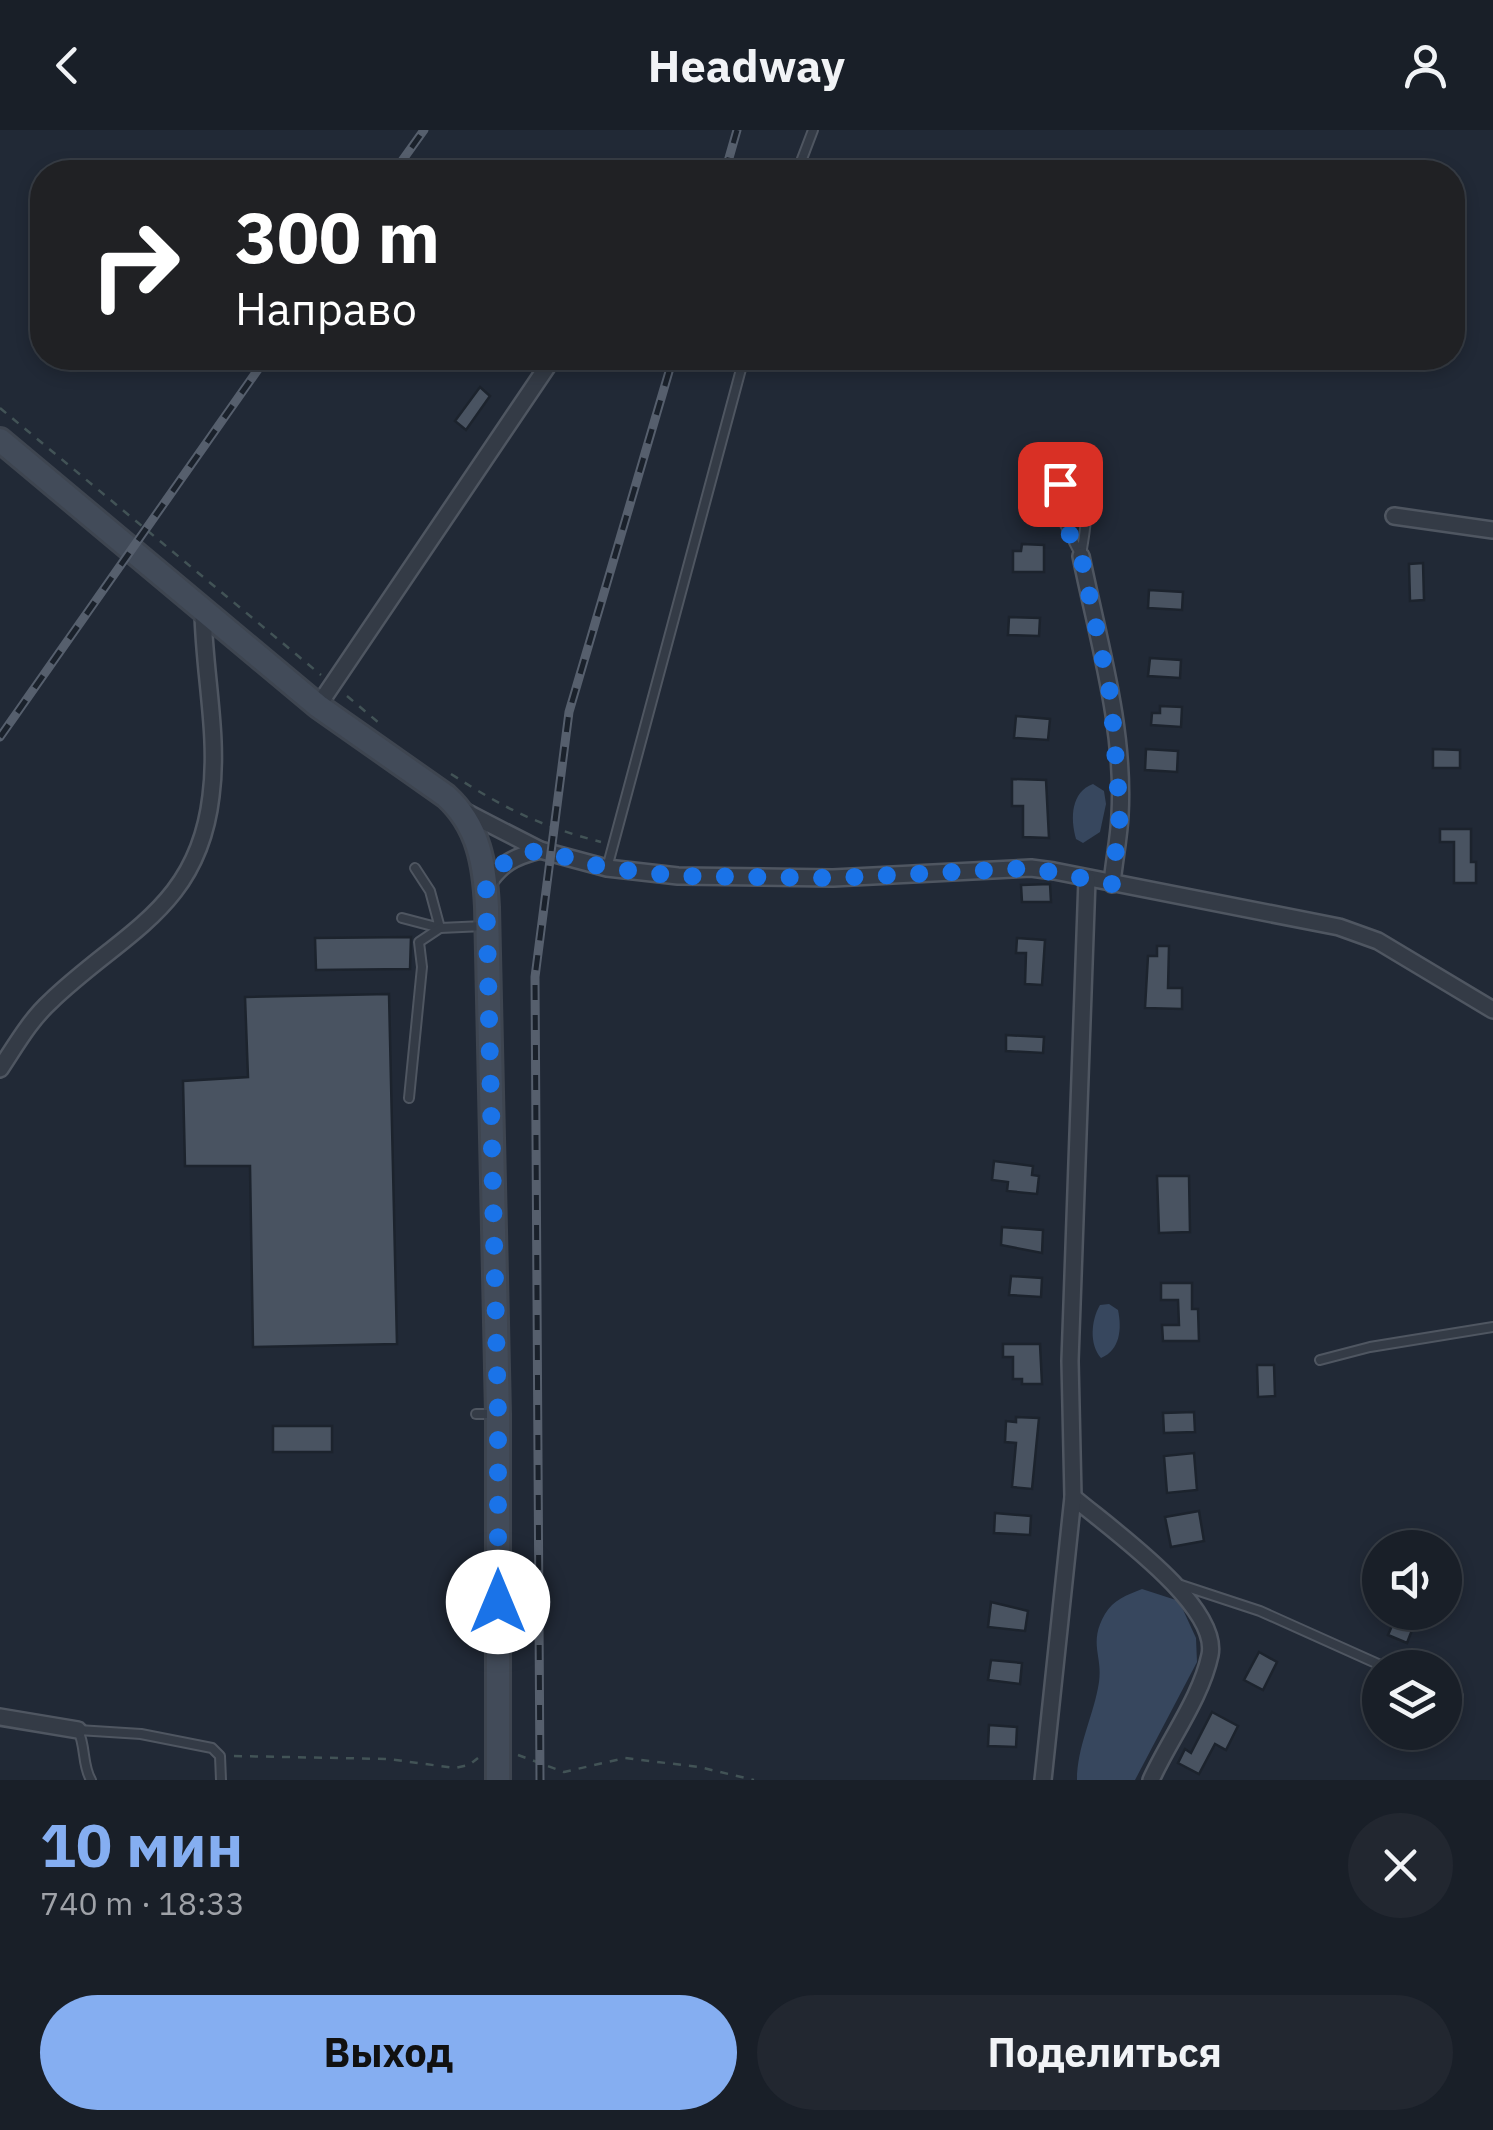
<!DOCTYPE html>
<html lang="ru">
<head>
<meta charset="utf-8">
<style>
	:root { --surface:#191f28; --page:#222730; --text:#f1f3f6; --muted:#9fa2a8; --line:#373d45; --accent:#85aef1 }
	body { margin:0; font-family:"IBM Plex Sans",sans-serif; background:var(--page); color:var(--text); height:100vh; display:flex; flex-direction:column; font-size:38px; white-space:nowrap }
	* { box-sizing:border-box; margin:0 }
	p { font-size:32px; color:var(--muted) }
	.icon { flex:none; width:55px; height:55px; fill:none; stroke:currentColor; stroke-width:2; stroke-linecap:round; stroke-linejoin:round }
	.map { position:relative; height:1650px; overflow:hidden }
	.sheet { display:flex; flex-direction:column; background:var(--surface); flex:1 }
	.sheet>* { flex:none }
	.banner { position:absolute; left:30px; top:30px; width:1435px; height:210px; border-radius:40px; box-shadow:0 5px 15px #0003,0 0 0 2px var(--line); background:#202124; color:#fff; overflow:hidden }
	.fabs { position:absolute; left:1362px; top:1400px; display:grid; gap:20px }
	.fabs a { display:grid; place-items:center; width:100px; height:100px; border-radius:50%; background:var(--surface); box-shadow:0 5px 15px #0003,0 0 0 2px var(--line); font-size:50px }
	.pin { position:absolute; display:grid; place-items:center; width:85px; height:85px; color:#fff; margin:-42px; border-radius:20px; box-shadow:0 5px 15px #0006 }
	.me { position:absolute; width:110px; margin:-55px; rotate:0deg; stroke-linejoin:round; filter:drop-shadow(0 0 8px #0008) }
	.turn { display:flex; align-items:center; gap:35px; height:210px; padding:0 40px; font-size:45px }
	.turn .icon { width:130px; height:130px; stroke-width:2.5 }
	.turn b { display:block; font-size:70px; line-height:85px }
	.round { display:grid; place-items:center; flex:none; width:105px; height:105px; border-radius:52px; background:var(--page) }
	.head { display:flex; align-items:center; justify-content:space-between; height:170px; padding:0 40px }
	h1 { font-size:60px; font-weight:800; line-height:75px; color:var(--accent) }
	.cta { display:flex; gap:20px; margin-top:auto; padding:20px 40px }
	.cta a { flex:1; height:115px; border-radius:60px; background:var(--accent); color:#111; font-size:40px; font-weight:800; line-height:115px; text-align:center }
	.cta a+a { background:var(--page); color:var(--text) }
	header { display:flex; justify-content:space-between; align-items:center; height:130px; padding:0 40px; background:var(--surface); font-size:45px; font-weight:800 }
	.map>svg:first-child { display:block }
	.water { fill:#37475e }
	.building { fill:#495361; stroke:#1c232d; stroke-width:2.5 }
	.lines { fill:none; stroke-linecap:round; stroke-linejoin:round }
	.lane-casing { stroke:#4f5661; stroke-width:12 }
	.street-casing { stroke:#4f5661; stroke-width:20 }
	.secondary-casing { stroke:#3e4550; stroke-width:28 }
	.path { stroke:#425356; stroke-width:2.5; stroke-dasharray:8 8; stroke-linecap:butt }
	.lane { stroke:#343b46; stroke-width:8 }
	.street { stroke:#343b46; stroke-width:15 }
	.secondary { stroke:#424b59; stroke-width:22 }
	.rail-casing { stroke:#565f6d; stroke-width:9 }
	.rail { stroke:#1a212b; stroke-width:5; stroke-dasharray:15; stroke-linecap:butt }
	.route { stroke:#1a73e8; stroke-width:18; stroke-dasharray:0 32.4 }
</style>
</head>
<body>
<header><svg class="icon" aria-label="back" viewBox="0 0 24 24"><path d="M15 5l-7 7 7 7"/></svg>Headway<svg class="icon" aria-label="person" viewBox="0 0 24 24"><circle cx="12" cy="8" r="4"/><path d="M4 21q1-7 8-7t8 7"/></svg></header>
<div class="map">
<svg width="1493" height="1650" viewBox="0 0 1493 1650">
	<rect width="100%" height="100%" fill="#212936"/>
	<g class="water">
		<path d="M1093 654 1104 661 1106 674 1100 702 1083 713 1076 709C1070 688 1071 662 1093 654Z"/>
		<path d="M1109 1174 1118 1180C1122 1199 1120 1220 1101 1228 1089 1215 1091 1190 1100 1175Z"/>
		<path d="M1142 1459 1179 1471 1196 1508 1197 1532 1135 1650H1077C1077 1616 1094 1585 1099 1552 1103 1526 1088 1513 1105 1484 1113 1470 1127 1465 1142 1459Z"/>
	</g>
	<g class="building">
		<polygon points="480,257 490,266 466,300 455,291"/>
		<polygon points="1022,414 1044,415 1044,442 1013,442 1013,421 1021,421"/>
		<polygon points="1423,433 1424,470 1410,471 1409,434"/>
		<polygon points="1149,460 1183,462 1182,480 1148,478"/>
		<polygon points="1009,487 1040,488 1039,506 1008,505"/>
		<polygon points="1150,528 1181,530 1180,548 1148,546"/>
		<polygon points="1160,576 1182,577 1181,597 1151,595 1152,583 1160,583"/>
		<polygon points="1016,586 1050,589 1048,610 1014,608"/>
		<polygon points="1146,619 1178,621 1177,642 1145,640"/>
		<polygon points="1433,619 1460,620 1460,638 1433,638"/>
		<polygon points="1012,649 1046,650 1049,708 1023,707 1023,676 1012,676"/>
		<polygon points="1440,699 1471,699 1471,732 1476,732 1476,753 1454,753 1454,712 1440,712"/>
		<polygon points="1050,754 1051,772 1022,772 1021,755"/>
		<polygon points="411,807 410,839 316,840 315,808"/>
		<polygon points="1017,808 1045,810 1042,855 1025,854 1026,823 1016,823"/>
		<polygon points="1157,816 1169,816 1168,858 1182,858 1182,879 1145,878 1148,826 1157,826"/>
		<polygon points="389,864 397,1214 253,1217 250,1036 185,1036 183,951 248,947 245,867"/>
		<polygon points="1006,905 1044,907 1043,923 1006,921"/>
		<polygon points="994,1031 1033,1036 1032,1045 1039,1046 1037,1064 1007,1061 1008,1052 992,1050"/>
		<polygon points="1157,1046 1189,1046 1190,1102 1159,1103"/>
		<polygon points="1002,1097 1043,1100 1042,1123 1001,1115"/>
		<polygon points="1011,1146 1042,1148 1041,1167 1009,1165"/>
		<polygon points="1161,1153 1192,1153 1192,1179 1198,1179 1199,1211 1163,1211 1162,1195 1179,1195 1178,1170 1161,1170"/>
		<polygon points="1003,1214 1040,1214 1042,1254 1022,1254 1022,1249 1013,1249 1013,1227 1003,1227"/>
		<polygon points="1257,1235 1274,1235 1275,1266 1258,1267"/>
		<polygon points="1194,1282 1195,1302 1164,1303 1163,1283"/>
		<polygon points="1016,1287 1039,1288 1032,1359 1012,1357 1016,1313 1005,1312 1006,1291 1016,1292"/>
		<rect x="273" y="1296" width="59" height="26"/>
		<polygon points="1194,1323 1197,1360 1167,1363 1164,1326"/>
		<polygon points="1199,1381 1204,1411 1171,1417 1165,1387"/>
		<polygon points="995,1383 1031,1386 1030,1405 994,1403"/>
		<polygon points="991,1472 1028,1481 1025,1501 988,1497"/>
		<polygon points="1398,1482 1419,1482 1407,1513 1388,1505"/>
		<polygon points="1259,1522 1277,1532 1263,1560 1244,1550"/>
		<polygon points="991,1530 1022,1533 1020,1554 988,1550"/>
		<polygon points="1212,1582 1238,1596 1226,1620 1215,1614 1199,1644 1178,1633 1185,1619 1191,1623"/>
		<polygon points="989,1595 1017,1597 1016,1617 988,1616"/>
	</g>
	<g class="lines">
		<defs>
			<g id="lane">
				<polyline points="797,42 813,0"/>
				<path d="M1069 351C1096 365 1084 400 1081 426L1053 371V362Z"/>
				<polyline points="607,738 744,228"/>
				<polyline points="402,788 440,798 430,761 415,738"/>
				<polyline points="409,968 422,837 419,812 440,798 484,796"/>
				<polyline points="1320,1230 1370,1217 1493,1197"/>
				<polyline points="476,1284 497,1284"/>
				<polyline points="1181,1455 1260,1481 1387,1538"/>
				<polyline points="1445,1561 1458,1566"/>
				<polyline points="78,1600 141,1604 212,1618 220,1626 221,1650"/>
				<path d="M78 1600C86 1617 82 1635 91 1650"/>
			</g>
			<g id="street">
				<polyline points="1394,386 1493,400"/>
				<path d="M1081 426C1098 510 1125 598 1120 685 1119 708 1114 731 1112 754"/>
				<polyline points="318,576 553,228"/>
				<polyline points="462,680 540,720 607,738 678,746 833,748 1031,738 1054,741 1339,797 1378,811 1493,880"/>
				<path d="M486 756C502 733 513 727 540 720"/>
				<path d="M0 939C16 915 30 890 51 871 123 802 198 778 211 666 219 605 204 544 203 482"/>
				<path d="M1073 1367C1108 1397 1220 1475 1210 1525 1201 1568 1169 1610 1151 1650"/>
				<polyline points="0,1587 78,1600"/>
				<polyline points="1043,1650 1073,1367 1070,1231 1087,749"/>
			</g>
			<path id="secondary" d="M0 310 318 576 446 666C479 696 485 735 487 777L498 1284V1650"/>
		</defs>
		<use href="#lane" class="lane-casing"/>
		<use href="#street" class="street-casing"/>
		<use href="#secondary" class="secondary-casing"/>
		<g class="path">
			<polyline points="0,278 321,545"/>
			<polyline points="347,566 379,593"/>
			<path d="M451 644C504 678 539 696 601 712"/>
			<polyline points="518,1625 564,1642 625,1628 699,1637 754,1650"/>
			<polyline points="234,1626 388,1629 455,1638 469,1635 478,1628"/>
		</g>
		<use href="#lane" class="lane"/>
		<use href="#street" class="street"/>
		<use href="#secondary" class="secondary"/>
		<defs>
			<g id="rail">
				<polyline points="394,42 424,0"/>
				<polyline points="725,42 737,0"/>
				<polyline points="0,607 266,228"/>
				<polyline points="540,1650 535,847 569,582 673,228"/>
			</g>
		</defs>
		<use href="#rail" class="rail-casing"/>
		<use href="#rail" class="rail"/>
	</g>
	<g class="lines">
		<polyline class="route" points="498,1472 498,1284 486,756 500,736 513,727 540,720 606,738 678,746 833,748 1031,738 1112,754 1120,684 1111,568 1081,426 1053,372 1053,362 1060,354"/>
	</g>
</svg>
<div class="fabs">
<a><svg class="icon" aria-label="sound" viewBox="0 0 24 24"><path d="M4 9h4l5-4v14l-5-4H4zM17 9q2 3 0 6"/></svg></a>
<a><svg class="icon" aria-label="layers" viewBox="0 0 24 24"><path d="M12 4l9 5-9 5-9-5zM3 14l9 5 9-5"/></svg></a>
</div>
<div class="pin" style="left:1060px;top:354px;background:#d93025"><svg class="icon" aria-label="arrive" viewBox="0 0 24 24"><path d="M6 21V4h12l-3 4 3 4H6"/></svg></div>
<svg class="me" style="left:498px;top:1472px" viewBox="-20 -20 40 40"><circle r="19" fill="#fff"/><path d="M0-13L10 11 0 6-10 11z" fill="#1a73e8"/></svg>
<div class="banner">
<div class="turn"><svg class="icon" aria-label="right" viewBox="0 0 24 24"><path d="M7 20v-9h11M14 6l5 5-5 5"/></svg><div><b>300 m</b>Направо</div></div>
</div>
</div>
<section class="sheet">
<div class="head"><div><h1>10 мин</h1><p>740 m · 18:33</p></div><a class="round"><svg class="icon" aria-label="close" viewBox="0 0 24 24"><path d="M6 6l12 12M18 6L6 18"/></svg></a></div>
<div class="cta"><a>Выход</a><a>Поделиться</a></div>
</section>
</body>
</html>
